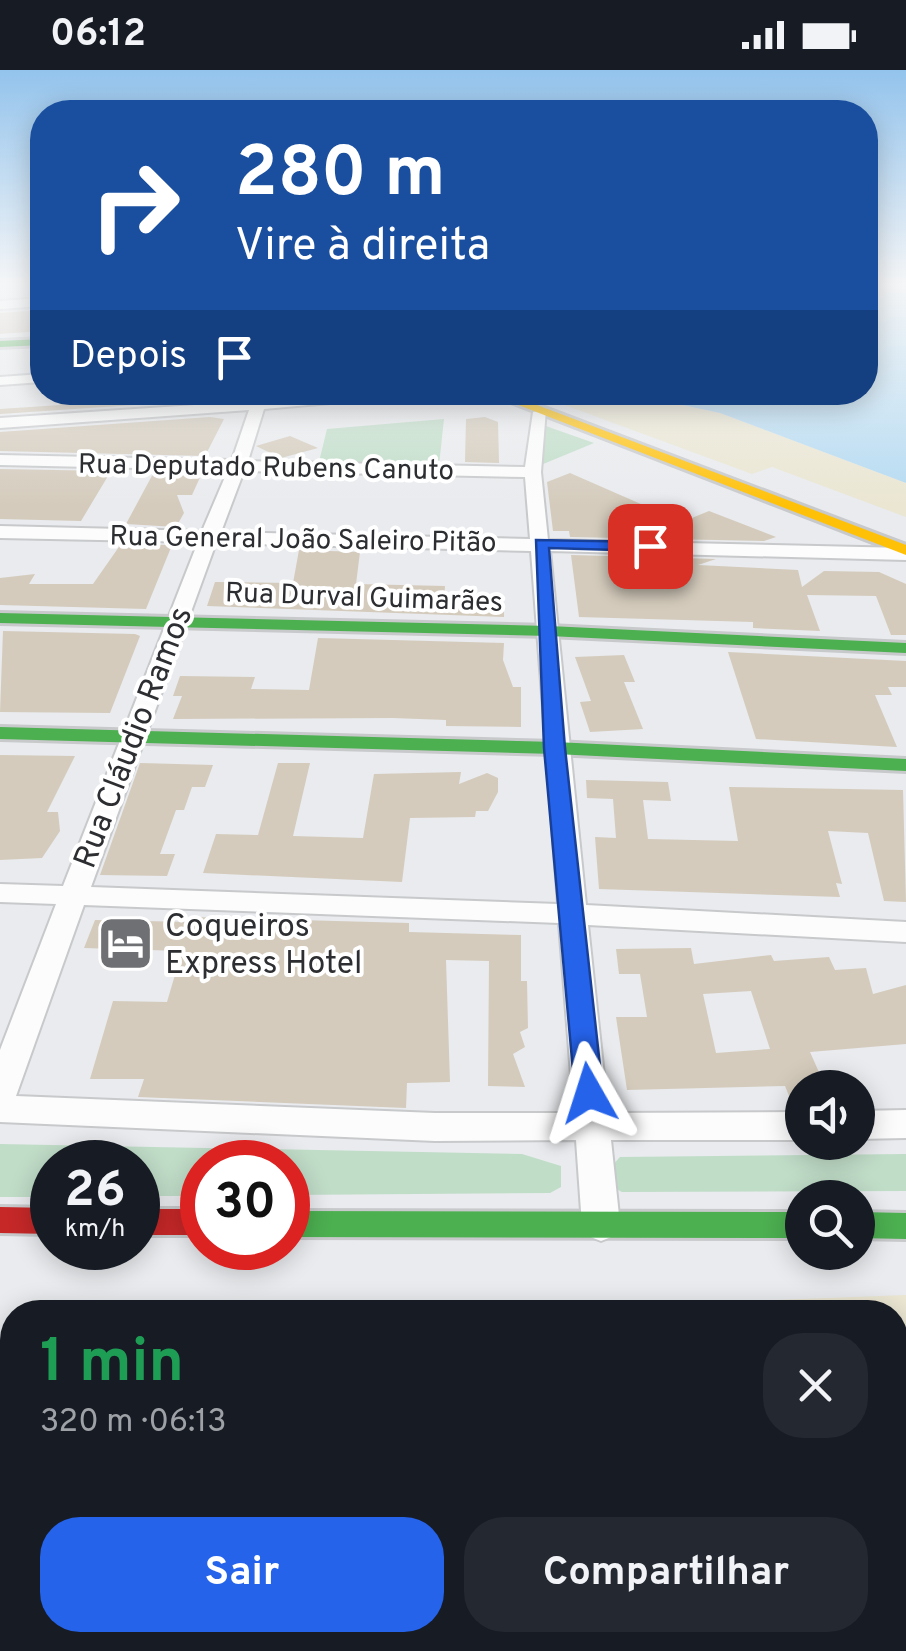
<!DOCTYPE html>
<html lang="pt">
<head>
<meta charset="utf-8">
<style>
	:root { --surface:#171b24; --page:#242831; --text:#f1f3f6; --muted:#9ea1a6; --accent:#2563eb }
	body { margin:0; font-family:Overpass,sans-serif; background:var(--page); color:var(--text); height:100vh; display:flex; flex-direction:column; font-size:38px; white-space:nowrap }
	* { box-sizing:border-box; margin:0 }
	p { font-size:32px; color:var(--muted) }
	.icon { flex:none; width:55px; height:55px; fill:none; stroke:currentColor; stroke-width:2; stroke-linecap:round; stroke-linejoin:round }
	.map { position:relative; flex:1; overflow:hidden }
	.sheet { position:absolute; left:0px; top:1230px; width:908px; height:352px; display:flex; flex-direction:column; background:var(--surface); border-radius:40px 40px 0 0; box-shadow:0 5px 25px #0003 }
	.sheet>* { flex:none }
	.guide { position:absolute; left:30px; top:30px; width:848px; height:305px; border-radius:40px; box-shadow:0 5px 25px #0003; background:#1a4fa0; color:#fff; overflow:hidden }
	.tools { position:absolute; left:785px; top:1000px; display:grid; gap:20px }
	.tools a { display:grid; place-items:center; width:90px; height:90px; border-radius:50%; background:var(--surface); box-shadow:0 5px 25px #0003; font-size:50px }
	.speed { position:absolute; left:30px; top:1070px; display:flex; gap:20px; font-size:50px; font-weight:700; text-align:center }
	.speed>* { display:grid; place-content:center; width:130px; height:130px; border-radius:50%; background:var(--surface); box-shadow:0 5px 25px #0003; line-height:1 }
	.speed small { font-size:25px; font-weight:400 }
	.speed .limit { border:15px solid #d22; background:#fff; color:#111 }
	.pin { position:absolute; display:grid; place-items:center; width:85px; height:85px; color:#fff; margin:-42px; border-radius:20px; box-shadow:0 5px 15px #0006 }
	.me { position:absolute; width:110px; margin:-55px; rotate:354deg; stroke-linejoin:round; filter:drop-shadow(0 0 8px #0008) }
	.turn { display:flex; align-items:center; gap:35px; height:210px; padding:0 40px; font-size:45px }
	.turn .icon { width:130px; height:130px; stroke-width:2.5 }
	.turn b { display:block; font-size:70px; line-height:85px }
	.then { display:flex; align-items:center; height:95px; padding:0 40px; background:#0003; gap:20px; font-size:38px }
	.round { display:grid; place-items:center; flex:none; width:105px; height:105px; border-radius:40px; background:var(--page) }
	.overview { display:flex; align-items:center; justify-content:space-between; height:170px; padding:0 40px }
	h1 { font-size:60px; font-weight:700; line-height:75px; color:#1e9e55 }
	.cta { display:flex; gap:20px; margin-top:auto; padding:20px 40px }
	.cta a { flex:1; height:115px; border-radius:40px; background:var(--accent); color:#fff; font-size:40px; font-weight:700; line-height:115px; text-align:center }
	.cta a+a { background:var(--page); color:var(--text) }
	.status { display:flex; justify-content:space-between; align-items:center; height:70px; padding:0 50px; background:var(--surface); direction:ltr }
	.status svg { height:28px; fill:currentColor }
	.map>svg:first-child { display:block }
	.green { fill:#c0ddc8 }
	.sand { fill:#eae6d2 }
	.water { fill:#b4daf2 }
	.building { fill:#d4cbbc; fill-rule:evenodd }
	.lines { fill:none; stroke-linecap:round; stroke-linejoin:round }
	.street-casing { stroke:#c7c9cb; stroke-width:4 }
	.fast-casing { stroke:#c7c9cb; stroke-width:6 }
	.slow-casing { stroke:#c7c9cb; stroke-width:6 }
	.jam-casing { stroke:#c7c9cb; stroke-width:6 }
	.street { fill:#fcfcfc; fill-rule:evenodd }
	.fast { fill:#4caf50; fill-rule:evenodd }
	.slow { fill:#ffc107; fill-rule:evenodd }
	.jam { fill:#c62828; fill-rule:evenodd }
	.route { fill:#2563eb; stroke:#184099; stroke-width:2.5 }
	.labels { text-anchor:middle; stroke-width:8; stroke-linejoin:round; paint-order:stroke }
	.far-street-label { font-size:28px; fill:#2d2e31; stroke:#fff }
	.street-label { font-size:32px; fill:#2d2e31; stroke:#fff }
	.poi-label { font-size:32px; fill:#2d2e31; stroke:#fff; text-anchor:start }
</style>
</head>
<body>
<div class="status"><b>06:12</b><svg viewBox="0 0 49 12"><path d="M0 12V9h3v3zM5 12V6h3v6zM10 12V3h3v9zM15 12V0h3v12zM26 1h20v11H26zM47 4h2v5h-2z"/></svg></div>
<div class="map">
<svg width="906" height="1581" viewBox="0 0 906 1581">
	<rect width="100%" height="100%" fill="#e9ebee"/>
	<g class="green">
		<polygon points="444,349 439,395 319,392 327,359"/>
		<polygon points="543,355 594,373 536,397"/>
		<polygon points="0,1074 522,1084 561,1096 561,1117 550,1123 288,1125 288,1092 202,1092 202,1126 138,1126 138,1092 52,1092 52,1127 0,1127"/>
		<polygon points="906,1084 906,1121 622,1122 609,1115 608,1100 620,1087"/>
	</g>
	<g class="sand">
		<polygon points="532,323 627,323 720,343 906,413 906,447 772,397 752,404"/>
		<polygon points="906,1225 906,1267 895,1266 895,1242 466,1242"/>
	</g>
	<g class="water">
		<polygon points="865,215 906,215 906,413 720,343 627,323 865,322"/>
		<polygon points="895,1266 906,1267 906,1581 0,1581 0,1284 12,1283 12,1570 895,1570"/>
	</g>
	<g class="building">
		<polygon points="42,240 42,261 0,264 0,243"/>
		<polygon points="166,322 208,323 208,330 0,344 0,339 60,335 61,330"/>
		<polygon points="210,347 224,349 205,386 0,381 0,362"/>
		<polygon points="485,347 498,352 499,393 465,392 466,349"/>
		<polygon points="290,366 318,378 281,388 256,376"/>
		<polygon points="0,399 111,401 81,451 0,449"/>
		<polygon points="154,402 202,403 192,425 177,425 184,443 176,457 126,454"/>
		<polygon points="570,403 682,452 709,441 776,467 764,471 570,467 569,461 553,461 547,412"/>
		<polygon points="121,474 172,475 146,539 0,535 0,508 35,504 29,514 93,514"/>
		<polygon points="299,480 360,482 356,514 445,516 444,532 504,533 504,547 207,536 215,512 293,513"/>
		<polygon points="571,485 716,489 698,495 798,500 802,517 824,501 879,502 906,514 906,565 891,565 876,526 807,525 820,561 753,558 753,552 579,547"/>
		<polygon points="3,561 135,564 140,566 110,643 0,642"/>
		<polygon points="318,568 504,573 503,590 513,617 521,617 521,657 446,656 446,650 393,648 173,649 182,626 173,626 180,606 255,607 251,619 309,620"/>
		<polygon points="728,582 906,591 906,617 888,617 892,625 875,625 897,677 756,669"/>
		<polygon points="624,585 635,612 624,612 643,659 590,662 580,632 591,631 575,587"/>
		<polygon points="0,685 75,686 47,742 58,742 60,761 42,788 0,790"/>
		<polygon points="140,693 213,695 205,717 192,717 184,740 176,740 160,784 175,784 167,806 100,805"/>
		<polygon points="278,693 310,693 293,766 363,768 374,704 461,702 459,714 487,703 498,708 498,722 488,741 476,741 475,747 410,748 402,812 203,803 216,764 258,765"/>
		<polygon points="586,710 668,712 671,731 643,730 648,769 738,771 729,717 903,720 906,832 884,831 868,763 828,761 842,814 836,813 840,827 599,819 595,767 616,768 613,729 587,728"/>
		<polygon points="193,847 409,853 409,862 521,865 521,911 527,911 528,958 520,962 525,977 513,984 525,1017 488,1016 489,891 446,890 450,1012 407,1013 406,1038 138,1027 144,1009 90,1009 113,931 167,932 182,881 84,878 95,850 191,852"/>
		<path d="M691 878 694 894 771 885 774 891 829 887 835 900 866 898 873 924 906 915V974L810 982 826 1018H802V1038H794L785 1016 627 1020 616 947H647L640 904H619L616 879ZM751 921 770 979 716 983 703 924Z"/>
	</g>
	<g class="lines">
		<defs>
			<g id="street">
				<polygon points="42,228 42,236 0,239 0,231"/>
				<polygon points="42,304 42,312 0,315 0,307"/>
				<path d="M228 322H246L258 331 453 322 264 339 248 391 525 397 533 342 546 339 541 402 548 470 906 478V490L550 481 586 835 906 852V872L588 855 608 1043 802 1042V1070H611L620 1155 614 1166 601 1171 588 1166 582 1155 576 1070 435 1071 0 1052V980L56 834 0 832V814L63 816 198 472 0 468V456L202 461 228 400 0 395V385L232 390 249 340 0 358V348L240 332ZM244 401 525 407 530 469 221 462ZM216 473 531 481 558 834 91 817ZM84 835 559 853 574 1043H435L16 1026Z"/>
				<polygon points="906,1040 906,1068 858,1069 858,1041"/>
			</g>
			<g id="fast">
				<polygon points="42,269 42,275 0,277 0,271"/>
				<polygon points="0,543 549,556 906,573 906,583 549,566 0,553"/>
				<polygon points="0,657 555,672 906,689 906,701 555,684 0,669"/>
				<polygon points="288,1141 802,1142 802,1168 288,1167"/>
				<polygon points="858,1142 906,1143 906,1169 858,1168"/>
			</g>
			<polygon id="slow" points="485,322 503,322 906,475 906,485"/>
			<g id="jam">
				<polygon points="0,1137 52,1138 52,1164 0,1163"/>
				<rect x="138" y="1139" width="64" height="26"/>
			</g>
		</defs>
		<use href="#street" class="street-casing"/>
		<use href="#fast" class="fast-casing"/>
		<use href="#slow" class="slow-casing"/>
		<use href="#jam" class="jam-casing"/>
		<use href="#street" class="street"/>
		<use href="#fast" class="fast"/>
		<use href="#slow" class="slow"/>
		<use href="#jam" class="jam"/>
	</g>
	<linearGradient id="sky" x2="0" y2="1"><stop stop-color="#93c3ec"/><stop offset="0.49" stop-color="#f5f6f7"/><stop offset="1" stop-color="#f5f6f7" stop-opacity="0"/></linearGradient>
	<rect width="906" height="436" fill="url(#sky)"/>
	<polygon class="route" points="536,470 650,472 658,476 650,481 549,478 565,678 603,1023 599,1030 579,1030 575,1023 544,678"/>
	<defs>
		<symbol id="hotel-square" viewBox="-11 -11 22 22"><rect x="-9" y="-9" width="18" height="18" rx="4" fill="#6f7073" stroke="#fff"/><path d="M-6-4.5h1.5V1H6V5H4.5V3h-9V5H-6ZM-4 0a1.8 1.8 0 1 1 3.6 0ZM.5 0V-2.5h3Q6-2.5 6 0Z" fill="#fff"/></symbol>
	</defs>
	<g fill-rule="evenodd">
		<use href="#hotel-square" x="94" y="842" width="63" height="63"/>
	</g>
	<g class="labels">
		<g class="far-street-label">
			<text transform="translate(266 396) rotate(1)" y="10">Rua Deputado Rubens Canuto</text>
			<text transform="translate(303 468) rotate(1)" y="10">Rua General João Saleiro Pitão</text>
			<text transform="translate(364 526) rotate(2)" y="10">Rua Durval Guimarães</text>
		</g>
		<g class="street-label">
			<text transform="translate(132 667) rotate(-69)" y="11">Rua Cláudio Ramos</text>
		</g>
		<g class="poi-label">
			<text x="165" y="866">Coqueiros<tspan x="165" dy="37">Express Hotel</tspan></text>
		</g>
	</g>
</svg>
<div class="tools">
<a><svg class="icon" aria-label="sound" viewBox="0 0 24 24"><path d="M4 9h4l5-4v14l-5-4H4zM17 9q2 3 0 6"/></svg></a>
<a><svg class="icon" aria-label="search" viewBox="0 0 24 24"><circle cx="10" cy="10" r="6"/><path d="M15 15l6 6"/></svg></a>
</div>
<div class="speed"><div>26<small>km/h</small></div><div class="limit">30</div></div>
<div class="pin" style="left:650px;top:476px;background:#d93025"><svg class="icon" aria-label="arrive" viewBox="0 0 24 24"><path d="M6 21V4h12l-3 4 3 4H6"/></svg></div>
<svg class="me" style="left:589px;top:1023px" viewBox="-20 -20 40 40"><path d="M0-17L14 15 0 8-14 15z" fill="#2563eb" stroke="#fff" stroke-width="4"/></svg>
<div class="guide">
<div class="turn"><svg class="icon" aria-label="right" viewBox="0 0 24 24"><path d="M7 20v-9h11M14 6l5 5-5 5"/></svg><div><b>280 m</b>Vire à direita</div></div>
<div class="then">Depois<svg class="icon" aria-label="arrive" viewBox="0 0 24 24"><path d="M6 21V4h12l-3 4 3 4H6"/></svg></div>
</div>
<section class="sheet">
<div class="overview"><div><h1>1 min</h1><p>320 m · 06:13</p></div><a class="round"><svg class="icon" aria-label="close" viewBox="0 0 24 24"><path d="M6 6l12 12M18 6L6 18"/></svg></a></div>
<div class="cta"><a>Sair</a><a>Compartilhar</a></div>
</section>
</div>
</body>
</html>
